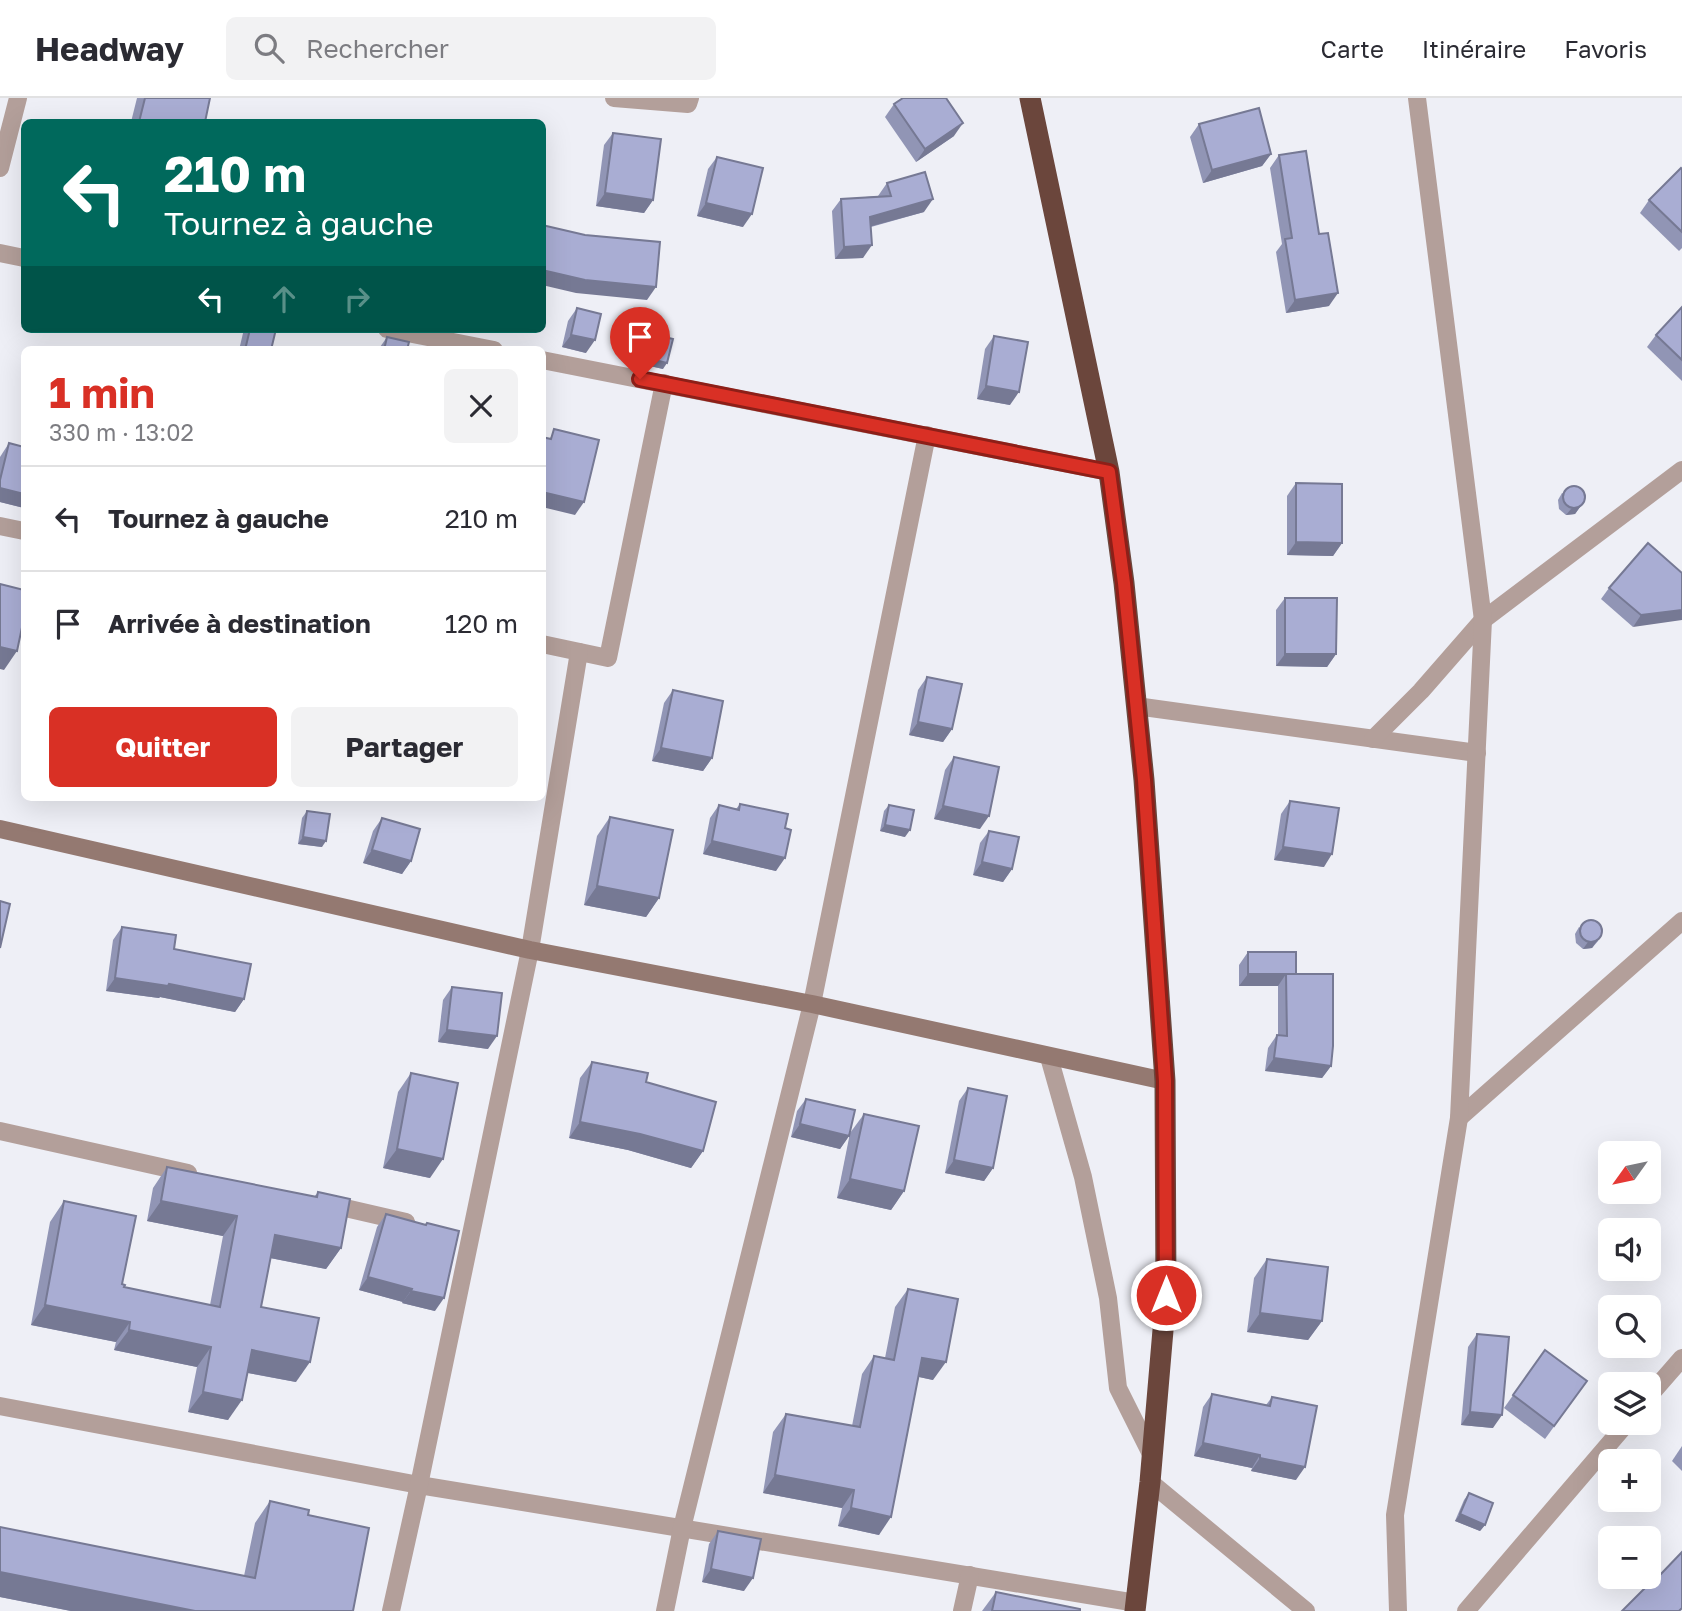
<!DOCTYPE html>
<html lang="fr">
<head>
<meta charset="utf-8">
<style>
	:root { --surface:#fff; --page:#f2f2f3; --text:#2b2b33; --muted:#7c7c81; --line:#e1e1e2; --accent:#d93025 }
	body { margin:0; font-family:"Golos Text",sans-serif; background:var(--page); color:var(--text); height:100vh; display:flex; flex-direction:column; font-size:26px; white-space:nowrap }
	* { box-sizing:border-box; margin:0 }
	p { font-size:23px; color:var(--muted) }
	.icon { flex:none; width:38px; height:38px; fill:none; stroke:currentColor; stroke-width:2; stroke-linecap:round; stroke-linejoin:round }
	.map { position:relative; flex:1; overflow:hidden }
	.panel { position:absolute; left:21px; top:248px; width:525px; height:455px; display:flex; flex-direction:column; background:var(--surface); border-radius:10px; box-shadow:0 7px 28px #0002 }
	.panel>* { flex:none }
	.banner { position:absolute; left:21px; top:21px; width:525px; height:214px; border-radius:10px; box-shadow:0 7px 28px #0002; background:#00695c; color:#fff; overflow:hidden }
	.needle { width:46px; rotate:237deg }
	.tools { position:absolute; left:1598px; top:1043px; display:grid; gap:14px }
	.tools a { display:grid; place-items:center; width:63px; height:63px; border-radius:10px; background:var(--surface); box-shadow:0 7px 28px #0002; font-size:35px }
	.pin { position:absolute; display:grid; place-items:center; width:60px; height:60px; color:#fff; margin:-72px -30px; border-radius:50% 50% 50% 0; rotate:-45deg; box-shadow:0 0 7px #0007 }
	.pin .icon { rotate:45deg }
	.me { position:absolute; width:77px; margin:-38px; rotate:0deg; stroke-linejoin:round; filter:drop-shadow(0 0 5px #0008) }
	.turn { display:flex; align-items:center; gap:24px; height:147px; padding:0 28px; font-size:32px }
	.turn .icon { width:91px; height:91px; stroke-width:2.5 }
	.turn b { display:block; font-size:49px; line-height:60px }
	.lanes { display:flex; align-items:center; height:66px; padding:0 28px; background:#0003; justify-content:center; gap:35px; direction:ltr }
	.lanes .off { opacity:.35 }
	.round { display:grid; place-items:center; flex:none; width:74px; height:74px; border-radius:10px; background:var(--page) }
	.headline { display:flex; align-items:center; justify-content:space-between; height:119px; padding:0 28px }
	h1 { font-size:42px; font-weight:700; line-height:52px; color:var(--accent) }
	.action { display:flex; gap:14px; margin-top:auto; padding:14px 28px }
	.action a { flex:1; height:80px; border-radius:10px; background:var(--accent); color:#fff; font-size:28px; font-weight:700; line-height:80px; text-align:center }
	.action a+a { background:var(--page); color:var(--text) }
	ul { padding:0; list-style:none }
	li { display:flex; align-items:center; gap:21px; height:105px; padding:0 28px; border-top:2px solid var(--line) }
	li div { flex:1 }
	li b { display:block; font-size:26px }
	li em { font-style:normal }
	header { display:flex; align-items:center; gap:42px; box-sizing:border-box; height:98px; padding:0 35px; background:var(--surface); border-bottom:2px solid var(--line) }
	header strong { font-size:33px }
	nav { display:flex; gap:38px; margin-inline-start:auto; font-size:24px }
	.search { width:490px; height:63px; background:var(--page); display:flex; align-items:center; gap:18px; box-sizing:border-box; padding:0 24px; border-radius:10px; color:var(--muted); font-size:26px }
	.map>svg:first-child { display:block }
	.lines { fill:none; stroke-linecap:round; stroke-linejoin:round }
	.street { stroke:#b39f9a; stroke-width:18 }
	.secondary { stroke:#947971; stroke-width:18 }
	.highway { stroke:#6b463c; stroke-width:21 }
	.wall { fill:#9195b5 }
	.shaded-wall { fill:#767994 }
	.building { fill:#a9add3; stroke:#767994; stroke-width:2 }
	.route-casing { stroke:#8d1f18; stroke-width:18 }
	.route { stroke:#d93025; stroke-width:12 }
</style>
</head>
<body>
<header>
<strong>Headway</strong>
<div class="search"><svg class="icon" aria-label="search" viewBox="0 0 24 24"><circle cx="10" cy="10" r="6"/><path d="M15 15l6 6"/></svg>Rechercher</div>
<nav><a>Carte</a><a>Itinéraire</a><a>Favoris</a></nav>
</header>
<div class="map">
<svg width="1682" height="1513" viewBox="0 0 1682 1513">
	<rect width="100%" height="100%" fill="#eeeff6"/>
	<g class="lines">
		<g class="street">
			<polyline points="614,0 688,6 690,0"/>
			<polyline points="0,70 18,0"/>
			<polyline points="0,155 24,160"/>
			<polyline points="387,231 494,252"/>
			<polyline points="542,262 1109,374"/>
			<polyline points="0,428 24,433"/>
			<polyline points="542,546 608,560 664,285"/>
			<polyline points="1136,608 1477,655"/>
			<polyline points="1373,641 1421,593 1483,522 1682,372"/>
			<polyline points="1049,959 1083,1079 1108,1200 1118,1290 1152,1358"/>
			<polyline points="1459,1020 1682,823"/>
			<polyline points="0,1033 188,1075"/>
			<polyline points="328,1106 406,1124"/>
			<polyline points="1648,1299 1682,1260"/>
			<polyline points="0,1308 419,1387 1136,1505"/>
			<polyline points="1150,1384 1306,1513"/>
			<polyline points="391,1513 419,1387 530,852 579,554"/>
			<polyline points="665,1513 682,1430 812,906 927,337"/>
			<polyline points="962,1513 970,1477"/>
			<polyline points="1398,1513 1395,1417 1459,1020 1483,522 1417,0"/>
			<polyline points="1466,1513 1627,1325"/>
		</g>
		<polyline class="secondary" points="0,731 530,852 812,906 1165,983"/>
		<polyline class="highway" points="1030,0 1109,374 1124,485 1144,682 1165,983 1166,1197 1150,1384 1135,1513"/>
	</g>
	<g class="wall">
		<polygon points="137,0 210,0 205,24 131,24"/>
		<polygon points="894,6 954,38 916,64 885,19"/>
		<polygon points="1199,26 1271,56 1262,68 1203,85 1190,39"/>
		<polygon points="613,35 653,102 644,115 596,108 604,47"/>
		<polygon points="1279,57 1329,208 1286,215 1276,154 1282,146 1270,70"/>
		<polygon points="717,59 743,129 697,118 708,71"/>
		<polygon points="1682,71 1682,150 1679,153 1640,115 1649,102"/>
		<polygon points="887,85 924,114 871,129 863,160 835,161 832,113 841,101 878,98"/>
		<polygon points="1682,209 1682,283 1647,249 1656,237"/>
		<polygon points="577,210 586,255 562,249 568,223"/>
		<polygon points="244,231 276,231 271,252 239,252"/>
		<polygon points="648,235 663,271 637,265 643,241"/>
		<polygon points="994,238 1010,307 977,301 985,251"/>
		<polygon points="387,239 407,252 378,252"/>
		<polygon points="9,345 24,349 24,410 0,404 0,359"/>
		<polygon points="1296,385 1342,445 1333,458 1287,457 1287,398"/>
		<polygon points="1562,395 1585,402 1575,416 1566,417 1559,411 1558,402"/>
		<polygon points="1682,475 1633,529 1601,501 1609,490"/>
		<polygon points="1285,500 1336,556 1327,569 1276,568 1276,512"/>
		<polygon points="927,579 952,631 943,644 909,637 918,592"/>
		<polygon points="673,592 712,660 703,673 652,663 664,605"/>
		<polygon points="954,659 980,731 934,721 945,672"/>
		<polygon points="1290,703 1324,769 1274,762 1281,716"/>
		<polygon points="740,706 785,730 776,773 703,756 710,720 719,707 736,711"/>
		<polygon points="889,707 905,739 880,733 884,713"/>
		<polygon points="307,713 322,749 298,746 302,720"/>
		<polygon points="610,719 659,800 646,819 584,807 597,738"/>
		<polygon points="382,720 411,763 402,776 363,765 373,733"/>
		<polygon points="989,733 1012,771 1003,784 973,777 980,745"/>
		<polygon points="122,829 174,851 244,901 235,914 160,899 159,900 106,893 113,842"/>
		<polygon points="1579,829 1598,843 1592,850 1583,851 1576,845 1575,836"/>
		<polygon points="1248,854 1296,876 1331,968 1322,980 1265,973 1268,950 1277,937 1278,937 1278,888 1239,888 1239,867"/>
		<polygon points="452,889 488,951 438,944 443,902"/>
		<polygon points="592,964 646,984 703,1053 691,1070 628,1052 569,1040 580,980"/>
		<polygon points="411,975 430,1080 383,1070 398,994"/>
		<polygon points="968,990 993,1070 984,1083 945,1075 959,1003"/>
		<polygon points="806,1001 849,1038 840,1051 791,1039 797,1013"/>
		<polygon points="864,1016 904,1093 891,1112 837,1100 850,1035"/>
		<polygon points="167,1069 314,1099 318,1094 341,1150 326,1171 270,1160 261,1209 296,1284 248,1275 228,1322 188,1314 197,1269 114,1252 116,1244 31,1227 50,1124 64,1103 124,1189 210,1207 223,1138 147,1123 153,1090"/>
		<polygon points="386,1116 435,1213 402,1205 403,1204 359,1192 377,1129"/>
		<polygon points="1267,1161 1322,1223 1308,1242 1247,1234 1254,1180"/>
		<polygon points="908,1191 933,1282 919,1279 879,1437 838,1428 842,1410 763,1395 773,1334 786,1316 852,1328 862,1276 874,1258 885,1260 895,1209"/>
		<polygon points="1477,1236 1493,1330 1461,1327 1468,1249"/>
		<polygon points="1545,1252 1587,1283 1545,1341 1504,1310"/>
		<polygon points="1212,1296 1266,1307 1272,1299 1296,1382 1251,1373 1252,1370 1194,1358 1203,1309"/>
		<polygon points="1682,1348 1682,1373 1672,1363"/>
		<polygon points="1469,1395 1485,1427 1480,1433 1455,1423 1464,1402"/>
		<polygon points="270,1403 308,1417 353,1513 71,1513 0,1499 0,1429 244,1478 255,1425"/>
		<polygon points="718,1433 744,1493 702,1484 709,1446"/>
		<polygon points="996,1494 1080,1513 982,1513"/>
	</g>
	<g class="shaded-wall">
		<polygon points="963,25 954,38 916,64 925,51"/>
		<polygon points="1271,56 1262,68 1203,85 1212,72"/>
		<polygon points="605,95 653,102 644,115 596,108"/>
		<polygon points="933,101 924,114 861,131 870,119"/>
		<polygon points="706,105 752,116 743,129 697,118"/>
		<polygon points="872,147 863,160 835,161 844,149"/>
		<polygon points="542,172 656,189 647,202 576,195 542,187"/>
		<polygon points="1338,195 1329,208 1286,215 1295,202"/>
		<polygon points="571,237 595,242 586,255 562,249"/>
		<polygon points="642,259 667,265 663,271 637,265"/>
		<polygon points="986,288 1019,294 1010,307 977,301"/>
		<polygon points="0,390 24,396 24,410 0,404"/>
		<polygon points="542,394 584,404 575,417 542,409"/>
		<polygon points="1585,402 1575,416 1566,417 1571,411"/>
		<polygon points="1296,444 1342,445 1333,458 1287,457"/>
		<polygon points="1682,512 1682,522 1633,529 1641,517"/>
		<polygon points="0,549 17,553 4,572 0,571"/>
		<polygon points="1285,556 1336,556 1327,569 1276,568"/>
		<polygon points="918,624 952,631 943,644 909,637"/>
		<polygon points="661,650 712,660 703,673 652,663"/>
		<polygon points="943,708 989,718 980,731 934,721"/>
		<polygon points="885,727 910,732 905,739 880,733"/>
		<polygon points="303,739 326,743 322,749 298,746"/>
		<polygon points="712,743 785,760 776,773 703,756"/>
		<polygon points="1283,749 1332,756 1324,769 1274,762"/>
		<polygon points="372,752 411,763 402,776 363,765"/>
		<polygon points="982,764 1012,771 1003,784 973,777"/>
		<polygon points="597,788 659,800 646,819 584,807"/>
		<polygon points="1602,836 1592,850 1583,851 1588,844"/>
		<polygon points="1248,876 1296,876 1286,876 1278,888 1239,888"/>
		<polygon points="115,880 169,886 244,901 235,914 160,899 159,900 106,893"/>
		<polygon points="447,932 497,938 488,951 438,944"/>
		<polygon points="1274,960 1331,968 1322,980 1265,973"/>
		<polygon points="580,1024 640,1036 703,1053 691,1070 628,1052 569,1040"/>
		<polygon points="800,1026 849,1038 840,1051 791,1039"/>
		<polygon points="397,1051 443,1061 430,1080 383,1070"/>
		<polygon points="954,1062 993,1070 984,1083 945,1075"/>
		<polygon points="850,1081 904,1093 891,1112 837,1100"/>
		<polygon points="161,1103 237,1118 223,1138 147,1123"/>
		<polygon points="275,1137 341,1150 326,1171 260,1158"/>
		<polygon points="368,1179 412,1191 403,1204 359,1192"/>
		<polygon points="411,1193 444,1200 435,1213 402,1205"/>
		<polygon points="45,1207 130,1224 116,1244 31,1227"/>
		<polygon points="1260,1215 1322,1223 1308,1242 1247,1234"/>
		<polygon points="129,1232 211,1249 197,1269 114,1252"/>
		<polygon points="252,1252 310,1264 296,1284 238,1273"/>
		<polygon points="922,1260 946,1264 933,1282 910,1277"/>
		<polygon points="203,1294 242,1302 228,1322 188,1314"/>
		<polygon points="1470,1314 1502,1317 1493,1330 1461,1327"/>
		<polygon points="1203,1345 1260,1357 1252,1370 1194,1358"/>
		<polygon points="1260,1360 1305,1369 1296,1382 1251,1373"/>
		<polygon points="775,1377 854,1392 842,1410 763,1395"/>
		<polygon points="851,1410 891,1419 879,1437 838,1428"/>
		<polygon points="1460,1416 1485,1427 1480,1433 1455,1423"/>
		<polygon points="711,1471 753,1480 744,1493 702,1484"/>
		<polygon points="0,1474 195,1513 71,1513 0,1499"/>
	</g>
	<g class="building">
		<polygon points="145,0 210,0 205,24 139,24"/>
		<polygon points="903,0 946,0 963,25 925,51 894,6"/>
		<polygon points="1259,10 1271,56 1212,72 1199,26"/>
		<polygon points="613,35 661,41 653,102 605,95"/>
		<polygon points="1306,53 1319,136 1328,135 1338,195 1295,202 1285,141 1292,140 1279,57"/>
		<polygon points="717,59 763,70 752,116 706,105"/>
		<polygon points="1681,70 1682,71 1682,134 1649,102"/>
		<polygon points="925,74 933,101 870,119 872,147 844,149 841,101 891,98 887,85"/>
		<polygon points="542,127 585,137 660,144 656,189 585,182 542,172"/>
		<polygon points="1682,209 1682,262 1656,237"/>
		<polygon points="577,210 601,216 595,242 571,237"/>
		<polygon points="250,231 276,231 271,252 245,252"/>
		<polygon points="648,235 673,241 667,265 642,259"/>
		<polygon points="994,238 1028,244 1019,294 986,288"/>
		<polygon points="387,239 409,244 407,252 384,252"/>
		<polygon points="554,331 599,342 584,404 542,394 542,339 551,341"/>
		<polygon points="9,345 24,349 24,396 0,390 0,382"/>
		<polygon points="1296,385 1342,386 1342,445 1296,444"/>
		<circle cx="1574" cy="399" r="11"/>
		<polygon points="1648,445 1682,475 1682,512 1641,517 1609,490"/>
		<polygon points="0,486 24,492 24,520 17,553 0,549"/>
		<polygon points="1285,500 1337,500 1336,556 1285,556"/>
		<polygon points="927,579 962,586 952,631 918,624"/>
		<polygon points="673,592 723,603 712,660 661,650"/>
		<polygon points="954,659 999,669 989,718 943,708"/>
		<polygon points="1290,703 1339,710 1332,756 1283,749"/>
		<polygon points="740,706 788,716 785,730 791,732 785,760 712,743 719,707 739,712"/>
		<polygon points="889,707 914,712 910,732 885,727"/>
		<polygon points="307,713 330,716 326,743 303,739"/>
		<polygon points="610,719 673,732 659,800 597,788"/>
		<polygon points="382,720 420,731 411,763 372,752"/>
		<polygon points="989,733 1019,739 1012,771 982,764"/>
		<polygon points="0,803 10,806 0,850"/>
		<circle cx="1591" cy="833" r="11"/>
		<polygon points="122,829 176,837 174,851 251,866 244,901 169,886 168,888 115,880"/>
		<rect x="1248" y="854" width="48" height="22"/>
		<polygon points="1286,876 1333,876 1333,948 1331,968 1274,960 1277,937 1287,938"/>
		<polygon points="452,889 502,895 497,938 447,932"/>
		<polygon points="592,964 648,975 646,984 716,1004 703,1053 640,1036 580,1024"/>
		<polygon points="411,975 458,985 443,1061 397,1051"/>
		<polygon points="968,990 1007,998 993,1070 954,1062"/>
		<polygon points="806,1001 855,1012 849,1038 800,1026"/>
		<polygon points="864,1016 919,1028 904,1093 850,1081"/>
		<polygon points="167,1069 317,1099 318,1094 350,1101 341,1150 275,1137 261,1209 319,1220 310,1264 252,1252 242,1302 203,1294 211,1249 129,1232 130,1224 45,1207 64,1103 136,1118 122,1186 125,1187 124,1189 220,1209 237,1118 161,1103"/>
		<polygon points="386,1116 426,1127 427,1125 459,1133 444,1200 411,1193 412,1191 368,1179"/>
		<polygon points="1267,1161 1328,1169 1322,1223 1260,1215"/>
		<polygon points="908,1191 958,1201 946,1264 922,1260 891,1419 851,1410 854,1392 775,1377 786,1316 860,1329 874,1258 894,1262"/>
		<polygon points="1477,1236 1509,1239 1502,1317 1470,1314"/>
		<polygon points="1545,1252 1587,1283 1554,1328 1513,1297"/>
		<polygon points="1212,1296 1270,1308 1272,1299 1317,1308 1305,1369 1260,1360 1260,1357 1203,1345"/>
		<polygon points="1469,1395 1493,1405 1485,1427 1460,1416"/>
		<polygon points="270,1403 309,1412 308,1417 369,1430 353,1513 195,1513 0,1474 0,1429 255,1480"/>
		<polygon points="718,1433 761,1441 753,1480 711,1471"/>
		<polygon points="1682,1454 1682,1510 1679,1513 1622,1513 1658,1477 1659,1478"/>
		<polygon points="996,1494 1080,1511 1080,1513 992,1513"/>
	</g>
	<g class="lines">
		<defs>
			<polyline id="route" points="640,281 1109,374 1124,485 1144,682 1165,983 1166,1197"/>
		</defs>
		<use href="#route" class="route-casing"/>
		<use href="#route" class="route"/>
	</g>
</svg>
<div class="tools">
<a><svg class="needle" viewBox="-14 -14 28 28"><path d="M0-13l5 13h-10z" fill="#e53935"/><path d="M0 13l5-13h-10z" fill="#7c7c81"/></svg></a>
<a><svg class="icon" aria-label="sound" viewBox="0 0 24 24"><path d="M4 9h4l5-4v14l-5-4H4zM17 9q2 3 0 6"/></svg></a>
<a><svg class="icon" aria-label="search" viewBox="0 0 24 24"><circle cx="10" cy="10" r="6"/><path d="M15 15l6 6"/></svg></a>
<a><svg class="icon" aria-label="layers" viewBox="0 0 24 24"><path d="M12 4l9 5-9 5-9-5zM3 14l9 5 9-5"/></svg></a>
<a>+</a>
<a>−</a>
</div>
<div class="pin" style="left:640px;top:281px;background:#d93025"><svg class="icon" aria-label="arrive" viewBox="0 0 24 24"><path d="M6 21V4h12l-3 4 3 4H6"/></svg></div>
<svg class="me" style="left:1166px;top:1197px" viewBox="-20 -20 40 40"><circle r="17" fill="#d93025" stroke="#fff" stroke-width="3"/><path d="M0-11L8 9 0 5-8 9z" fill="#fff"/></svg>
<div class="banner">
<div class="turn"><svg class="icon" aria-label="left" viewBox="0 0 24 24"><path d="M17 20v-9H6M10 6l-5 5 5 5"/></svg><div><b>210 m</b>Tournez à gauche</div></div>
<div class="lanes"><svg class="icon" aria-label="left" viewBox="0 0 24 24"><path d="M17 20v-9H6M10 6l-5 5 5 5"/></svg><svg class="icon off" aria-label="ahead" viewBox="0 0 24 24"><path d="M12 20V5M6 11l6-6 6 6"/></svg><svg class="icon off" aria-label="right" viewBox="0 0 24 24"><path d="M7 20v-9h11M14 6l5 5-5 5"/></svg></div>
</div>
<section class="panel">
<div class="headline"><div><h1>1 min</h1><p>330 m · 13:02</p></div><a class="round"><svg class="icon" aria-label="close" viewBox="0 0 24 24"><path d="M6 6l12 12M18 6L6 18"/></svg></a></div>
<ul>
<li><svg class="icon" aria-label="left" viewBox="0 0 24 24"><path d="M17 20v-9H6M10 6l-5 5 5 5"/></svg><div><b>Tournez à gauche</b></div><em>210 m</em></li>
<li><svg class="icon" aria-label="arrive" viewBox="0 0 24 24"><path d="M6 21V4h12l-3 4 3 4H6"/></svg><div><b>Arrivée à destination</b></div><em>120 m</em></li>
</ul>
<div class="action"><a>Quitter</a><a>Partager</a></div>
</section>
</div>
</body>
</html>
